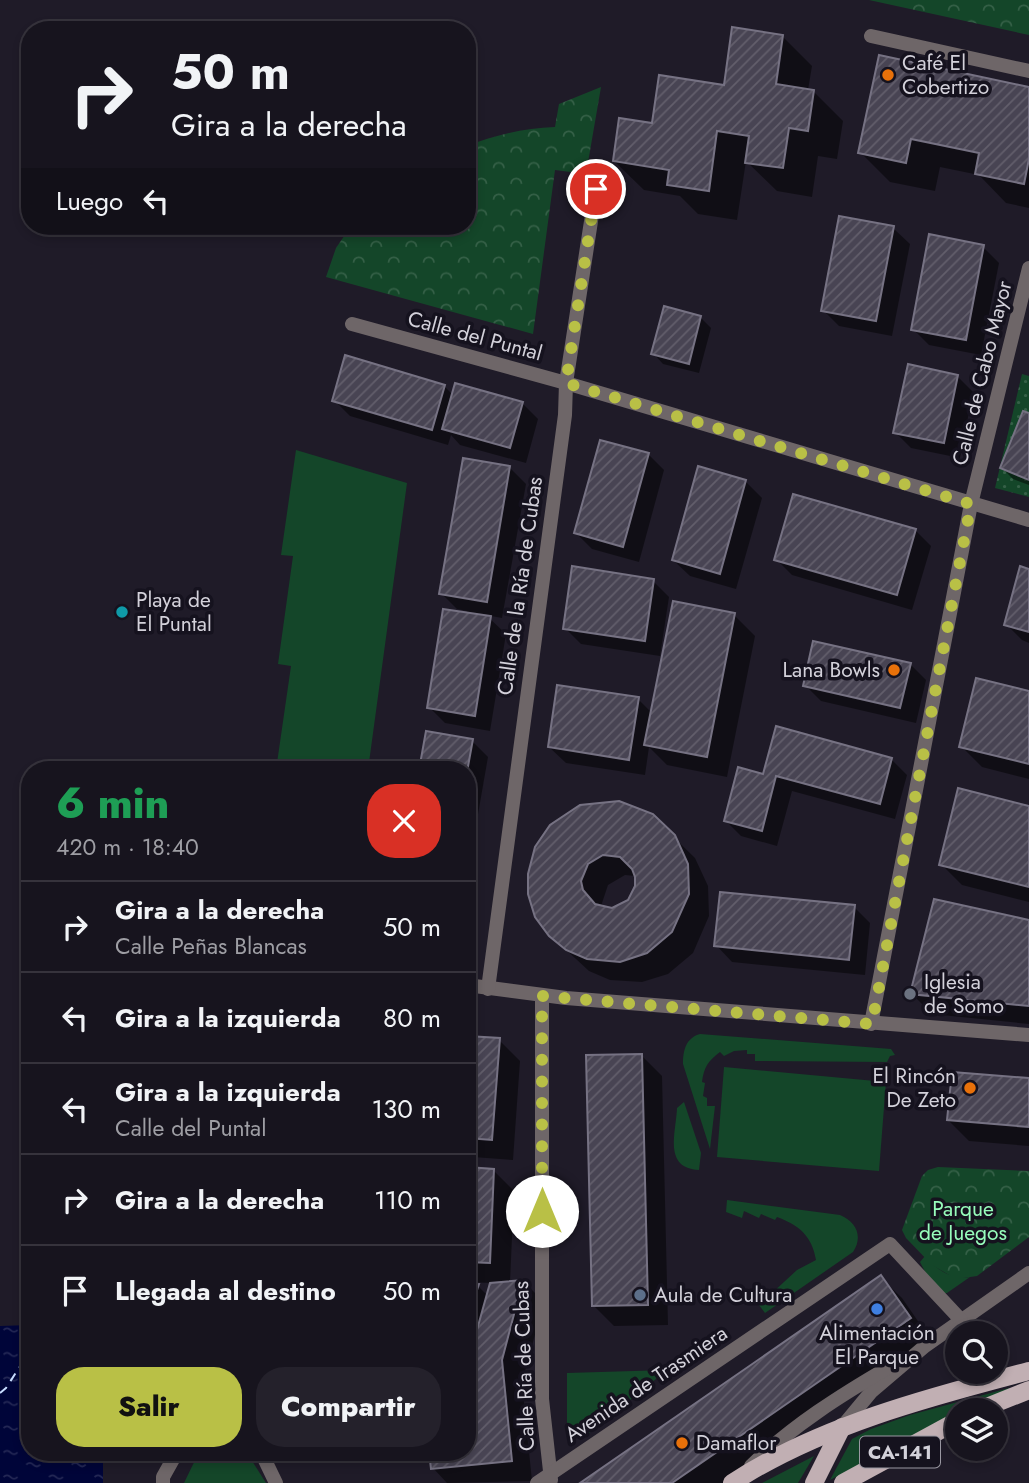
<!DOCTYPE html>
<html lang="es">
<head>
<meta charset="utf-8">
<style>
	:root { --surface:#17141e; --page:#24212b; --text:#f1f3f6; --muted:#9e9ea4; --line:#36333c; --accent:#b9c046 }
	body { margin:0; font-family:Jost,sans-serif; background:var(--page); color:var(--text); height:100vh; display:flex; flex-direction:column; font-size:26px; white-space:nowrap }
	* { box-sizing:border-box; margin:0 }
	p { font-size:23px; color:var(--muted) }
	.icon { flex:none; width:38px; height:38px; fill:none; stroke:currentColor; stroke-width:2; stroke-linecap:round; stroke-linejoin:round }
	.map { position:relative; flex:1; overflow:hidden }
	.sheet { position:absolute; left:21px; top:761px; width:455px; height:700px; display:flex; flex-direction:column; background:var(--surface); border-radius:28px; box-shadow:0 4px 10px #0003,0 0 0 2px var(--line) }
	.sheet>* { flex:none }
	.banner { position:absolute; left:21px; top:21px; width:455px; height:214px; border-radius:28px; box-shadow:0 4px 10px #0003,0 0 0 2px var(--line); background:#17141e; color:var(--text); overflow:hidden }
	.fabs { position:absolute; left:945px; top:1321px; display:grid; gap:14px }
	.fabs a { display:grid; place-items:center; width:63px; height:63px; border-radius:50%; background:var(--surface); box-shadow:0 4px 10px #0003,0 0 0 2px var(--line); font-size:35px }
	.pin { position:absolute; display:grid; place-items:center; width:60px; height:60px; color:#fff; margin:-30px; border:4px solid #fff; border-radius:50%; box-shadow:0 2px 7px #0007 }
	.me { position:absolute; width:77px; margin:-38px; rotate:0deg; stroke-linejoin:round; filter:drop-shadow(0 0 5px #0008) }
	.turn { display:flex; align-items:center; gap:24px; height:147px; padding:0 35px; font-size:32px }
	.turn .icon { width:91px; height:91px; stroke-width:2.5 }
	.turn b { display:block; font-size:49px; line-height:60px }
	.then { display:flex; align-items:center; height:66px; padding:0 35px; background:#0003; gap:14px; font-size:26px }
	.round { display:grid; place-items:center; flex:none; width:74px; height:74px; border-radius:28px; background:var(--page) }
	.head { display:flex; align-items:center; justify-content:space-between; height:119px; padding:0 35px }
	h1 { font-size:42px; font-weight:800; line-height:52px; color:#1e9e55 }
	.primary-button { display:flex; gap:14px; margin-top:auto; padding:14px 35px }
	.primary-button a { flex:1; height:80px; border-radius:28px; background:var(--accent); color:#111; font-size:28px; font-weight:800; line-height:80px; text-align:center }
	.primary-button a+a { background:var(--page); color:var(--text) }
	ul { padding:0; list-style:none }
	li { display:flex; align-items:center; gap:21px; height:91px; padding:0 35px; border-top:2px solid var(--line) }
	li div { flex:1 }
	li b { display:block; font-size:26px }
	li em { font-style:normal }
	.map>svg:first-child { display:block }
	.grass { fill:#144629 }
	.park { fill:url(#park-crowns) }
	.garden { fill:url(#garden-dots) }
	.water { fill:url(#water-ripples) }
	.shadow { fill:#0007; fill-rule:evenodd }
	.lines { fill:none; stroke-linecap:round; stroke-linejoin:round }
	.ferry { stroke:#c7ddff; stroke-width:2; stroke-dasharray:9 7; stroke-linecap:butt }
	.building { fill:url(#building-hatch); stroke:#767283; stroke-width:2; fill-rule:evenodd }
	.street { stroke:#6e6668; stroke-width:14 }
	.primary { stroke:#c1afb3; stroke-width:18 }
	.route { stroke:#b9c046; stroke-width:12; stroke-dasharray:0 21.6 }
	.food-dot { fill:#e8710a; stroke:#15121e; stroke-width:2.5 }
	.culture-dot { fill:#0f9aa8; stroke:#15121e; stroke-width:2.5 }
	.worship-dot { fill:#6b7280; stroke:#15121e; stroke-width:2.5 }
	.service-dot { fill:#5c6f8a; stroke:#15121e; stroke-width:2.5 }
	.shop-dot { fill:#3f7fe0; stroke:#15121e; stroke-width:2.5 }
	.labels { text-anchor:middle; stroke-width:7; stroke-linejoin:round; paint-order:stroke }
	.shield { fill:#15121e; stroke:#9a98a2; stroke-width:2 }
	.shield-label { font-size:19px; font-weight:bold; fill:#d3d1da }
	.poi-label { font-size:21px; fill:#d3d1da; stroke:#15121e; text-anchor:start }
	.street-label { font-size:21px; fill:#d3d1da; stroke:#15121e }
	.park-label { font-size:21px; fill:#97fcbb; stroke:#15121e }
</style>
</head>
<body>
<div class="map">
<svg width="1029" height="1483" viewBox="0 0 1029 1483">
	<defs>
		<pattern id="park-crowns" width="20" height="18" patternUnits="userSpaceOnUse" patternTransform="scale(1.75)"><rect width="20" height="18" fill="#144629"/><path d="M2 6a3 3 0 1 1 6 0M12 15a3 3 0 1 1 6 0" fill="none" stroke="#356047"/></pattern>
		<pattern id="garden-dots" width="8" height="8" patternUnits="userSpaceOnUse" patternTransform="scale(1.75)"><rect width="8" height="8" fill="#144629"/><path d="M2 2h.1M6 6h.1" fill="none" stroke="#356047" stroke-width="1.8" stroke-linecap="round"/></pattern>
		<pattern id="water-ripples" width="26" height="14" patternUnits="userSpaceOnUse" patternTransform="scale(1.75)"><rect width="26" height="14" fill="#000539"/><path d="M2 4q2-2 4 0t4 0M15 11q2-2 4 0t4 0" fill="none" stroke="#242855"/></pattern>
		<pattern id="building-hatch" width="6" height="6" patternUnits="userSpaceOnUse" patternTransform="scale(1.75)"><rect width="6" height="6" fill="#484453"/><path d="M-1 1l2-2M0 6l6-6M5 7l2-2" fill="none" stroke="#625e6b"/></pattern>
	</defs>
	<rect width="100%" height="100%" fill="#1f1b28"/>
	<g class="grass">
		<polygon points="296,450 407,483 368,770 276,770 291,666 278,664 293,556 281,555"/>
		<path d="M700 1034 891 1049 895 1055 890 1056 887 1062 755 1061V1054H747V1050L734 1051 724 1056 720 1052C708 1061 704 1067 702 1082L705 1083 703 1096 707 1098V1106H715L710 1149 683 1064C683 1050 686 1038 700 1034Z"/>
		<polygon points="724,1067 886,1082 879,1171 717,1157"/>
		<path d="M684 1102 701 1153 699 1170C663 1168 676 1133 677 1108Z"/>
		<path d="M727 1200 840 1215C857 1222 863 1237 853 1252L765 1313 759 1305 797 1270 816 1260C812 1236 799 1225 777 1217L775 1220 761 1214 759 1218 744 1211 742 1218 726 1212Z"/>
		<path d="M925 1256C936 1270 953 1280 970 1277L947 1293H939L932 1285 920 1262Z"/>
		<polygon points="667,1370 588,1434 580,1436 571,1434 567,1424 567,1373"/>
		<polygon points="1009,1388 1009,1392 970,1410 957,1410 957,1416 830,1480 852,1439 871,1429 910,1415"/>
		<polygon points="199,1452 247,1453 266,1483 184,1483"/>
		<polygon points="814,1456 798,1483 762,1483"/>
	</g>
	<g class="park">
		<polygon points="869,0 1029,0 1029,35"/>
		<path d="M601 87 586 174 555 170 533 334 326 277 336 248 351 226H467V146C495 135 525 128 555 127L559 104Z"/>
		<polygon points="938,1167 1029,1171 1029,1237 977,1276 956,1279 932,1265 906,1238 902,1230 922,1176 928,1170"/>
	</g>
	<polygon class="garden" points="1022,374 1029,376 1029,497 995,488"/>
	<polygon class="water" points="30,1325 30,1452 103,1453 103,1483 0,1483 0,1326"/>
	<g class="shadow">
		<path d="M782 36 812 66 808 90 813 91 843 121 837 159 818 156 812 197 777 191 746 161 737 220 698 214 680 196 644 190 614 161 654 125 725 87ZM778 58H781L776 93 773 92Z"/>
		<polygon points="1029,89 1029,208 1006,203 979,175 940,167 935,191 890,182 860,152"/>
		<polygon points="893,228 910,244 892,336 839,326 823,310"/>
		<polygon points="983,247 999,263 981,355 929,345 913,329"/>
		<polygon points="700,317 711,328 699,373 663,364 653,353"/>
		<polygon points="957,376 973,392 960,458 911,448 895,432"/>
		<polygon points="444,386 454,396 522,403 538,419 526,463 460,445 451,435 448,445 350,416 334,400"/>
		<polygon points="1029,415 1029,485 1013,479 1002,468"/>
		<polygon points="648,454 664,470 639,562 592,549 576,533"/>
		<polygon points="510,468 526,484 502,618 486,615 506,634 490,731 445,723 429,707 467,611 457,609 441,593"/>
		<polygon points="699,468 746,482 762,498 736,589 690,576 673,560"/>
		<polygon points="915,530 931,546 912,610 792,575 776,559"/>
		<polygon points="1029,571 1029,643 1022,640 1006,624"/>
		<polygon points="653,581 669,597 660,656 581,644 565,628"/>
		<polygon points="734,615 755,636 727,777 667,765 649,747 645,775 566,763 549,747 638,699 652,713"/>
		<polygon points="910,664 926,680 916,723 821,701 805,685"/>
		<polygon points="1029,693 1029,779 982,767 961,746"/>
		<polygon points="472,741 488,757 467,877 467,770 421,770"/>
		<polygon points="891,759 907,775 895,819 792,791 777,846 741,836 725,820 764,776"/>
		<path d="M581 807 652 816 695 858 708 886 709 916 693 953 668 974 642 982 610 980 589 971 550 935ZM625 875 635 876 637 886 629 902 613 910 604 909 602 903 608 885Z"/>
		<polygon points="1029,807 1029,902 962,885 941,864"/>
		<polygon points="854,907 870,923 865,975 732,962 716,945"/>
		<polygon points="1029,922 1029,1024 932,1014 911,993"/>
		<polygon points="467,1038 499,1040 520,1061 513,1160 473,1157 467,1152"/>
		<polygon points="641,1055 662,1076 668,1325 614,1326 593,1305"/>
		<polygon points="1029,1080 1029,1146 969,1141 948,1120"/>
		<polygon points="467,1169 493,1170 514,1191 510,1283 523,1281 544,1302 522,1382 532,1481 447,1483 433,1468 467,1452 467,1287 478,1286 488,1296 492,1283 467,1282"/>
		<polygon points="881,1278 902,1298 931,1340 723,1483 583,1483"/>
	</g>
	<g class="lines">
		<polyline class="ferry" points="0,1393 6,1388 30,1351"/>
	</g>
	<g class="building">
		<polygon points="732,27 783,35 776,84 814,90 808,131 789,128 783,168 745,163 749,136 717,131 709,191 667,185 669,170 613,161 619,118 652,123 659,75 724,85"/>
		<polygon points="879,55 1029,87 1029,159 1024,184 975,174 979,153 911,139 906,163 858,153"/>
		<polygon points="839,216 894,226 876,321 821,311"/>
		<polygon points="929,234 984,245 966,340 911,330"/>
		<polygon points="664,306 701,316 689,364 651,354"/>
		<polygon points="345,355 445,385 432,430 332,401"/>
		<polygon points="908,364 958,375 944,443 893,433"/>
		<polygon points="455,383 523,402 510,448 442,429"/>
		<polygon points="1023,411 1029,413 1029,480 1000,468"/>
		<polygon points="600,440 649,453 623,547 574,533"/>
		<polygon points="463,458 510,466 487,602 439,594"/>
		<polygon points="698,466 746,480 720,574 672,560"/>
		<polygon points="793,494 916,529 897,595 774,560"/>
		<polygon points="572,566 654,579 645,641 563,629"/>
		<polygon points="1020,566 1029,569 1029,632 1004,625"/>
		<polygon points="673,601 735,613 707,757 644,745"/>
		<polygon points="443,609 491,616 475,716 427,708"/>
		<polygon points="813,641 911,663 900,708 803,686"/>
		<polygon points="976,678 1029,691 1029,764 959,747"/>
		<polygon points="557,685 639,697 629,760 548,747"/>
		<polygon points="776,726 892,758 880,804 776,776 762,831 724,821 738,767 763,774"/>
		<polygon points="426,731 473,739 467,772 467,770 419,770"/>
		<polygon points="958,788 1029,806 1029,887 939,865"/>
		<path d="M619 801 653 814 675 835 688 864 689 894 672 932 647 953 620 962 587 959 566 950 549 936 535 917 528 894V874L535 847 550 825 580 805ZM603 855 620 857 632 869 635 877V886L628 900 612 908 595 904 583 890 581 881 588 864Z"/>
		<polygon points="720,892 855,905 849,960 714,946"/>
		<polygon points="934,899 1029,920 1029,1006 910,994"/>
		<polygon points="467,1036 500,1038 492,1140 467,1138"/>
		<polygon points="642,1054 648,1305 592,1306 586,1055"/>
		<polygon points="952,1072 1029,1078 1029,1127 947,1120"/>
		<polygon points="467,1167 494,1169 490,1263 467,1262"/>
		<polygon points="881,1275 911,1318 672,1483 580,1483"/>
		<polygon points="523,1280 502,1360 512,1461 431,1469 429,1452 467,1452 467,1417 474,1417 468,1362 490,1283"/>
		<polygon points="479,1284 467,1321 467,1285"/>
	</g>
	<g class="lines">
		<g class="street">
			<polyline points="871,36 1029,71"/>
			<polyline points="352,324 566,383 1029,520"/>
			<polyline points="467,985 566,998 1029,1035"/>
			<polyline points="488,989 565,415 566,383 596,189"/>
			<polyline points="542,996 542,1399 551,1480"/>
			<polyline points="871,1024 971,504 1029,268"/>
			<polyline points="842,1427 871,1392 925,1346 1029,1273"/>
			<polyline points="261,1452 276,1483"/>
			<path d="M751 1466C792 1426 841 1395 891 1366"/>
			<polyline points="163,1483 163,1477 177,1452"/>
			<polyline points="537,1483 890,1244 961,1320"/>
		</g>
		<g class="primary">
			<polyline points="979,1410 1029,1390"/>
			<path d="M732 1483C819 1426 929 1397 1029 1371"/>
			<polyline points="814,1483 842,1427"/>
			<polyline points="843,1483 957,1421"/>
		</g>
	</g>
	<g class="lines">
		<polyline class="route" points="542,1211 542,996 872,1024 971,504 566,383 596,189"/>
	</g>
	<g class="food-dot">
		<circle cx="888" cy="75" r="7"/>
		<circle cx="894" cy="670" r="7"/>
		<circle cx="970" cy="1088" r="7"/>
		<circle cx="682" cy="1443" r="7"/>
	</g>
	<circle class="culture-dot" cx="122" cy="612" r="7"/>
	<circle class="worship-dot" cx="910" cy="994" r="7"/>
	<circle class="service-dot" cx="640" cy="1295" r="7"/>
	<circle class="shop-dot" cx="877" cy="1309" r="7"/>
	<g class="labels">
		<rect class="shield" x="860" y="1436.5" width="80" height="31" rx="5"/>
		<g class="shield-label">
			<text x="900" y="1459">CA-141</text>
		</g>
		<g class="poi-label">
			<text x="902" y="70">Café El<tspan x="902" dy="24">Cobertizo</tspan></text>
			<text x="136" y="607">Playa de<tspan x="136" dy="24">El Puntal</tspan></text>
			<text x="880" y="677" text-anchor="end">Lana Bowls</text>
			<text x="924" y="989">Iglesia<tspan x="924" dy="24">de Somo</tspan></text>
			<text x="956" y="1083" text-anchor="end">El Rincón<tspan x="956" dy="24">De Zeto</tspan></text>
			<text x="654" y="1302">Aula de Cultura</text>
			<text x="877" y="1340" text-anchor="middle">Alimentación<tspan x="877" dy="24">El Parque</tspan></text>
			<text x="696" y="1450">Damaflor</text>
		</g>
		<g class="street-label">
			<text transform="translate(475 336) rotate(15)" y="7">Calle del Puntal</text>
			<text transform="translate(982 373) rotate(-76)" y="7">Calle de Cabo Mayor</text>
			<text transform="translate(520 586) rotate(-82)" y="7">Calle de la Ría de Cubas</text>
			<text transform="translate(524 1366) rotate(-92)" y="7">Calle Ría de Cubas</text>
			<text transform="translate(646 1384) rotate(-34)" y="7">Avenida de Trasmiera</text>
		</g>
		<g class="park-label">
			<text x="963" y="1216">Parque<tspan x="963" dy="24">de Juegos</tspan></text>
		</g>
	</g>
</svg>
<div class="fabs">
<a><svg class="icon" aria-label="search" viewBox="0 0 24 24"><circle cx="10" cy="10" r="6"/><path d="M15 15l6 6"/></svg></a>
<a><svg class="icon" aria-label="layers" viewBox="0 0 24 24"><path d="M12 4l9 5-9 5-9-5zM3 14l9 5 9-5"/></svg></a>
</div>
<div class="pin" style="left:596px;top:189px;background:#d93025"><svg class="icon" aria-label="arrive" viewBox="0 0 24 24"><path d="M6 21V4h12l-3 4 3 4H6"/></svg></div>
<svg class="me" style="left:542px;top:1211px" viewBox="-20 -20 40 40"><circle r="19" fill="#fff"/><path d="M0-13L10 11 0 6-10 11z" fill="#b9c046"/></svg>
<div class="banner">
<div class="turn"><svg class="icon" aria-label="right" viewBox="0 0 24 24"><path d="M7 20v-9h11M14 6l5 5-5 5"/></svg><div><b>50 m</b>Gira a la derecha</div></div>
<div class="then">Luego<svg class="icon" aria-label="left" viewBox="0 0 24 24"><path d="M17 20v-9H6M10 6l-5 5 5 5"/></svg></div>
</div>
<section class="sheet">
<div class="head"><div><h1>6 min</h1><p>420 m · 18:40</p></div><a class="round" style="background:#d93025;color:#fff"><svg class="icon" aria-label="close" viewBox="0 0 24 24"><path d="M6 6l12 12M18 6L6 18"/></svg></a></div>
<ul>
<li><svg class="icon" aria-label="right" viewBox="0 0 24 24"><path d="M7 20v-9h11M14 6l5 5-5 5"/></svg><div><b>Gira a la derecha</b><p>Calle Peñas Blancas</p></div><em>50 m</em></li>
<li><svg class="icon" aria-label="left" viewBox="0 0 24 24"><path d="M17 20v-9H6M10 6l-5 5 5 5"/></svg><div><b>Gira a la izquierda</b></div><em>80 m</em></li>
<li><svg class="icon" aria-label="left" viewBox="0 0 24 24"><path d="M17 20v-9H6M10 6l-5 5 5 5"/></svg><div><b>Gira a la izquierda</b><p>Calle del Puntal</p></div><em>130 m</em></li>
<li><svg class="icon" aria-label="right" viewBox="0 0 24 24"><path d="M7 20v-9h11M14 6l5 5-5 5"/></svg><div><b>Gira a la derecha</b></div><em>110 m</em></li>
<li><svg class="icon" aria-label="arrive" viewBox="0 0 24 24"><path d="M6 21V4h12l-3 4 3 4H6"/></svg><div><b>Llegada al destino</b></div><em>50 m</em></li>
</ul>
<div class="primary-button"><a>Salir</a><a>Compartir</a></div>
</section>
</div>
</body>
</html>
